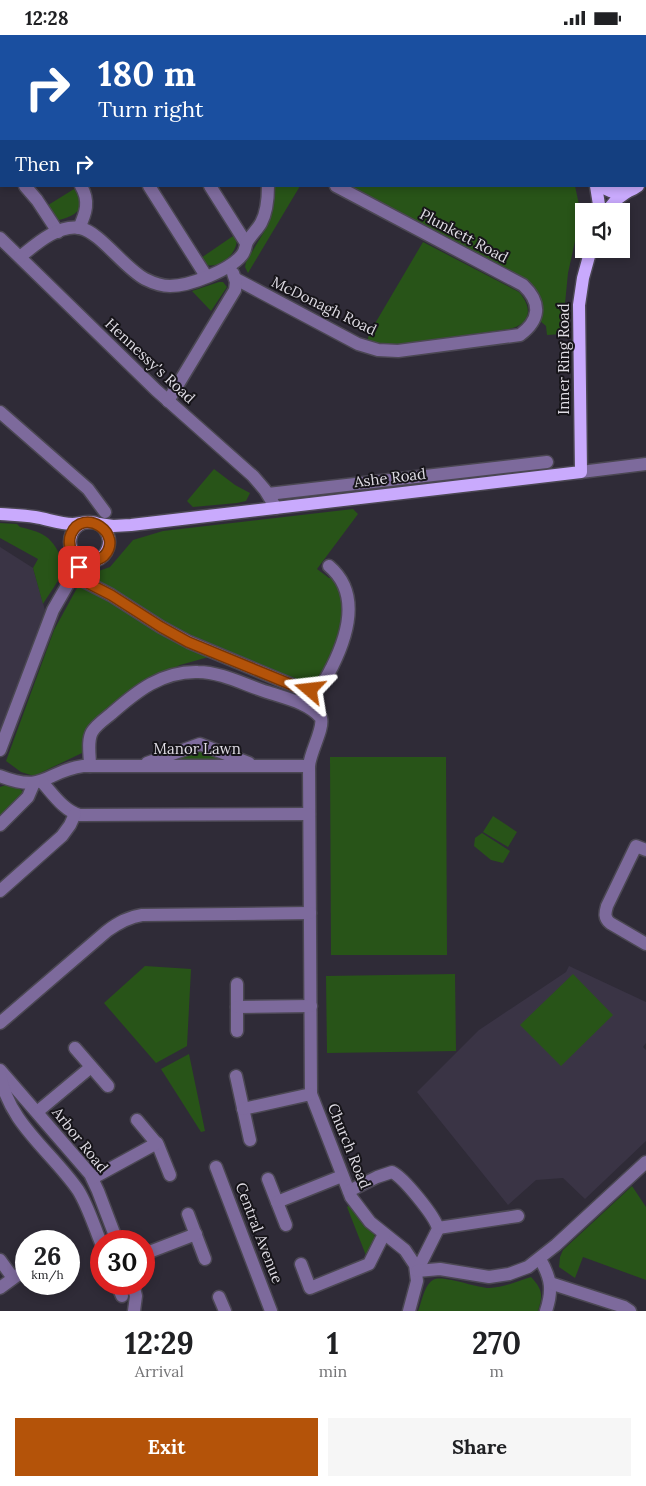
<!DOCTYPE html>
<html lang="en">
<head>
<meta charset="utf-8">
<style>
	:root { --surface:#fff; --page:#f6f6f6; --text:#202124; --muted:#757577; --accent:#b45309 }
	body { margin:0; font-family:Lora,serif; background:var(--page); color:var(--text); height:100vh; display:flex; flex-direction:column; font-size:19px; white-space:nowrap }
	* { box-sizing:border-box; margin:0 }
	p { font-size:16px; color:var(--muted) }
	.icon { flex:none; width:28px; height:28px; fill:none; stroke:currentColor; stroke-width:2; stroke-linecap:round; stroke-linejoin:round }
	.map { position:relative; height:1276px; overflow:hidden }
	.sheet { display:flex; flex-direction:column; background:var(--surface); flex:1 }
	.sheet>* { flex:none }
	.banner { position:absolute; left:0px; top:0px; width:646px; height:152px; box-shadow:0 2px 8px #0003; background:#1a4fa0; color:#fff; overflow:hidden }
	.controls { position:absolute; left:575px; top:168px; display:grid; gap:10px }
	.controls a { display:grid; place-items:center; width:55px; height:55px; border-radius:0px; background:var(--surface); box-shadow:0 2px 8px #0003; font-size:25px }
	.speed { position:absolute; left:15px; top:1195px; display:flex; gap:10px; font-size:25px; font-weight:700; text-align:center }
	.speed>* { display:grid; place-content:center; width:65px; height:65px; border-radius:50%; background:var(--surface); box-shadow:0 2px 8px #0003; line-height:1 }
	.speed small { font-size:12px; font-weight:400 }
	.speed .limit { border:8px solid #d22; background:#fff; color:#111 }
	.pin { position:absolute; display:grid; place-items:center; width:42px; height:42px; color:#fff; margin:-21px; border-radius:10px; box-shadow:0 2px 8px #0006 }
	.me { position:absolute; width:55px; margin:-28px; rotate:287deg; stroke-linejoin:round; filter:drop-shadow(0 0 4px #0008) }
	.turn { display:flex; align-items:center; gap:18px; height:105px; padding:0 15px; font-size:22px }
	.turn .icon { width:65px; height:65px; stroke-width:2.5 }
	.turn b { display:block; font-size:35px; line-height:42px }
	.then { display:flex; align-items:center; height:48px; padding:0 15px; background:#0003; gap:10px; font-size:19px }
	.eta { display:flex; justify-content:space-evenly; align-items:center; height:85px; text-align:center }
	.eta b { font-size:30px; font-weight:800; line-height:35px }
	.action { display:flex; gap:10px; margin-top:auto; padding:10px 15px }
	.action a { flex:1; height:58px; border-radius:0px; background:var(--accent); color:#fff; font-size:20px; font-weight:800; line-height:58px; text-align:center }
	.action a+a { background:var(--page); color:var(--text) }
	.status { display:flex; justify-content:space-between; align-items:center; height:35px; padding:0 25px; background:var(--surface); direction:ltr }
	.status svg { height:14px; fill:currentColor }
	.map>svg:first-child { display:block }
	.built { fill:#3a3445 }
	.green { fill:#285418 }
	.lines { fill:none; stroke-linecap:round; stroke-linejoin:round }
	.minor-casing { stroke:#4b4753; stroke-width:15 }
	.major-casing { stroke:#4b4753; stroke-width:15 }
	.minor { stroke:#7d6a9c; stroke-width:12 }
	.major { stroke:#c9aafd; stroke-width:12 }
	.route-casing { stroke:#753606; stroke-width:12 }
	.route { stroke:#b45309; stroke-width:9 }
	.labels { text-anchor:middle; stroke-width:4; stroke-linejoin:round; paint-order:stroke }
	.street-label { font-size:15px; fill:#dfdce4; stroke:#17151a }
</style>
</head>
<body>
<div class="status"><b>12:28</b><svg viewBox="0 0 49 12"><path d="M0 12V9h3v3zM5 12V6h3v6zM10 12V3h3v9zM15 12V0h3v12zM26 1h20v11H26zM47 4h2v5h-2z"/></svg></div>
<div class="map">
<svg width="646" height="1276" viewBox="0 0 646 1276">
	<rect width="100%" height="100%" fill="#2f2b37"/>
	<g class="built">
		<polygon points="420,0 632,0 633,1 422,1"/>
		<polygon points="0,512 33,533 45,575 0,696"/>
		<polygon points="569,931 646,967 646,1008 643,1012 646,1015 646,1106 585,1164 563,1143 536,1145 508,1170 417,1057 479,995 566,937"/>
	</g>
	<g class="green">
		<polygon points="193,0 376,0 379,1 194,1"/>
		<polygon points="273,151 300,151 248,238 245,232 246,227 265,195 270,180"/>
		<polygon points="346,151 575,151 581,179 568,238 562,299 547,300 546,291 539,285 537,258"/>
		<path d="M74 154C91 174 74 181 56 186L45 172Z"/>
		<path d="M236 199C242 219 213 241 198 225Z"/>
		<path d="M423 207 519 257C533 273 531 289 509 294L398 310H386L367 306 370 297Z"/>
		<polygon points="219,247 223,247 227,252 211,276 192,256"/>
		<polygon points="214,434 235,450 250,458 246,466 237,468 193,472 187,466"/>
		<polygon points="353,474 358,479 317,534 329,543 338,543 345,569 343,603 317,647 307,651 223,618 180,630 131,655 88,694 82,718 34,741 21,737 6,726 54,595 77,553 90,539 110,532 133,505 163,496"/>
		<path d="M0 488 17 489 20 492C28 494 38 496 45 501 55 507 66 527 61 539 57 549 49 559 43 569L33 533 38 524 0 503Z"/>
		<polygon points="195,715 203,715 227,726 166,726"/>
		<polygon points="330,722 446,722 447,920 331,920"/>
		<polygon points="6,750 18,752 24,758 0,784 0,752"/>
		<polygon points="493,781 517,797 508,812 483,797"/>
		<polygon points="482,798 510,816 503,828 491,825 474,811 475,803"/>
		<polygon points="145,931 191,934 187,1011 156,1028 104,968"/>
		<polygon points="455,939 456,1016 327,1018 326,941"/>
		<polygon points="573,939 613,980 561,1031 520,990"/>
		<polygon points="189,1019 205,1096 201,1097 161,1034"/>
		<polygon points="632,1151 646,1172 646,1245 583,1222 575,1243 559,1232 560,1222 563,1215"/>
		<polygon points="350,1170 362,1188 374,1199 375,1203 367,1223 347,1172"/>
		<path d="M531 1242C543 1255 543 1260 538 1276H418C422 1267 424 1250 433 1245 442 1239 476 1253 489 1253 503 1253 518 1246 531 1242Z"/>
	</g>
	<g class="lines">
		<defs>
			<g id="minor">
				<polyline points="52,0 53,1"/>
				<polyline points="116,0 117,1"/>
				<polyline points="185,0 186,1"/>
				<polyline points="616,0 617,1"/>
				<polyline points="512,1 513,0"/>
				<polyline points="0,24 1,26"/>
				<polyline points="0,133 1,133"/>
				<polyline points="25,151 37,165 58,197"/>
				<polyline points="149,151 206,241"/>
				<polyline points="210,151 246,208"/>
				<path d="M79 193C86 178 90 166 81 151"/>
				<polyline points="0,203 156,355 253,441 265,455 276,473"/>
				<path d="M20 222C35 210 58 189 80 193 100 197 124 233 145 244 153 248 161 251 170 251 190 251 230 235 242 220 246 215 245 211 247 207 251 200 257 195 261 188 267 177 268 163 268 151"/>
				<path d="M236 244 358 309 378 315 398 316 520 300C540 285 542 268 523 250L336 151"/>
				<polyline points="168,366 235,255 236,247 233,238"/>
				<polyline points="0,377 88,454 105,477"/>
				<polyline points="581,437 646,429"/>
				<polyline points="268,459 547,427"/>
				<path d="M72 540 111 560 161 592 189 607 297 652C303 654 310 657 316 654 324 650 328 639 332 632 348 600 361 558 329 531"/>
				<polyline points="0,715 53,575 76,535 83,530 94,526"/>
				<polyline points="147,728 200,709 249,728"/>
				<path d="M90 731C90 720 87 706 92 697 96 690 105 684 111 679 137 656 162 636 198 637 221 637 245 650 267 657 285 663 309 668 321 683 324 694 310 717 309 731L311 1059 351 1162 370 1187 405 1215 415 1230 417 1246 409 1276"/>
				<path d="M0 741C46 759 45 736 83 731H309"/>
				<path d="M42 747C53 759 64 776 80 780L309 779"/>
				<polyline points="0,790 28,762 34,748"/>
				<path d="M646 815 636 811 607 871C605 878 604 883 610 888L646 909"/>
				<polyline points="0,856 62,801 70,790 75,779"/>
				<polyline points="237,949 237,996"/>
				<polyline points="237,972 311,971"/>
				<path d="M0 988 107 896C118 888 128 882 142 880L310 878"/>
				<polyline points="75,1013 108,1051"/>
				<polyline points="0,1035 90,1139 98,1156 117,1206"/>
				<path d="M0 1038C7 1087 52 1117 78 1155 88 1171 94 1191 101 1208"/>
				<polyline points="236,1041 250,1105"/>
				<polyline points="243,1074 311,1059"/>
				<polyline points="37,1077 91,1032"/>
				<polyline points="137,1085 158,1110 170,1140"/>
				<polyline points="216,1132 271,1276"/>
				<polyline points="93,1143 157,1108"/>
				<polyline points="268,1144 286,1190"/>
				<path d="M349 1156 377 1142 392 1137C403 1142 436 1182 438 1194L417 1236"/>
				<polyline points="277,1167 342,1141"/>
				<polyline points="188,1179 205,1224"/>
				<polyline points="438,1193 518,1181"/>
				<polyline points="144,1219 196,1199"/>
				<path d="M540 1224C551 1243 553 1255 546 1276"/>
				<polyline points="0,1225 13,1243"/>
				<polyline points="301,1229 310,1253 369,1229 384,1199"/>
				<polyline points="417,1236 440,1234 489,1242 509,1239 528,1232 556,1210 646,1127"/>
				<polyline points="550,1248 624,1272 630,1276"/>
				<polyline points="117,1249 122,1261"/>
				<polyline points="133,1249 136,1261 134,1276"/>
				<polyline points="0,1253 26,1234"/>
				<polyline points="219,1262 225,1276"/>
			</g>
			<g id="major">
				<polyline points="405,0 407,1"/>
				<polyline points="639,0 639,1"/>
				<polyline points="645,117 646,119"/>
				<polyline points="645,142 646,140"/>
				<polyline points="596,151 600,176"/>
				<path d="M601 151C613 160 626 160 638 151"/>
				<polyline points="607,176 616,165 627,157"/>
				<path d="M0 479C12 480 23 480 35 482 48 484 59 489 73 489 82 488 91 485 99 489 107 494 111 504 108 513 106 519 101 524 95 526 70 533 60 497 83 488"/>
				<polyline points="99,489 113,491 131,490 581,437 579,270 583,243 591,214"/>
			</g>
		</defs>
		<use href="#minor" class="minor-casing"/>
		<use href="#major" class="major-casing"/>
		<use href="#minor" class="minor"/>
		<use href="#major" class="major"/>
	</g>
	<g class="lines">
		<defs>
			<path id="route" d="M79 532C87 527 97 527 104 521 125 499 83 471 71 499 65 512 78 524 72 540L111 560 161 592 188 607 297 652 310 655"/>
		</defs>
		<use href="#route" class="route-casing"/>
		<use href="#route" class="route"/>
	</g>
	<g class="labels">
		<g class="street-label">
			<text transform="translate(464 201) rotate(28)" y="5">Plunkett Road</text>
			<text transform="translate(324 271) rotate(26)" y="5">McDonagh Road</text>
			<text transform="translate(564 324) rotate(-90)" y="5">Inner Ring Road</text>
			<text transform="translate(150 326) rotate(43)" y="5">Hennessy's Road</text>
			<text transform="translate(390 443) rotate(-7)" y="5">Ashe Road</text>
			<text x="197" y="719">Manor Lawn</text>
			<text transform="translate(80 1105) rotate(51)" y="5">Arbor Road</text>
			<text transform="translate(349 1111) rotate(68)" y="5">Church Road</text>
			<text transform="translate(259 1198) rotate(69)" y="5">Central Avenue</text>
		</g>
	</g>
</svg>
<div class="controls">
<a><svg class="icon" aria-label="sound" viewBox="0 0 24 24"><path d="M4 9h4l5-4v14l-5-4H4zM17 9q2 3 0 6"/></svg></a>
</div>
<div class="speed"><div>26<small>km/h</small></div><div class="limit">30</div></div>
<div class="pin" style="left:79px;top:532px;background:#d93025"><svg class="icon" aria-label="arrive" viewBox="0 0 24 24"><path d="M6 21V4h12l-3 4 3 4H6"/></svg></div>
<svg class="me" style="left:310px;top:655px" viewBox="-20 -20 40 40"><path d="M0-17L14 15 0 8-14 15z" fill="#b45309" stroke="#fff" stroke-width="4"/></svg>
<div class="banner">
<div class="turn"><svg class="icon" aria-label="right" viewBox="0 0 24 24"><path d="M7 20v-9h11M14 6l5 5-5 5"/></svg><div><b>180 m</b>Turn right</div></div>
<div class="then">Then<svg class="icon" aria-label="right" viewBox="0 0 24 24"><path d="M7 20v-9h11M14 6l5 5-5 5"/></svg></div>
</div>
</div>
<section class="sheet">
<div class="eta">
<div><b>12:29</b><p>Arrival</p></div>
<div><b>1</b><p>min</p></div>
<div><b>270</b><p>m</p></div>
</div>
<div class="action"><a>Exit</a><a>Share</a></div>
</section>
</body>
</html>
